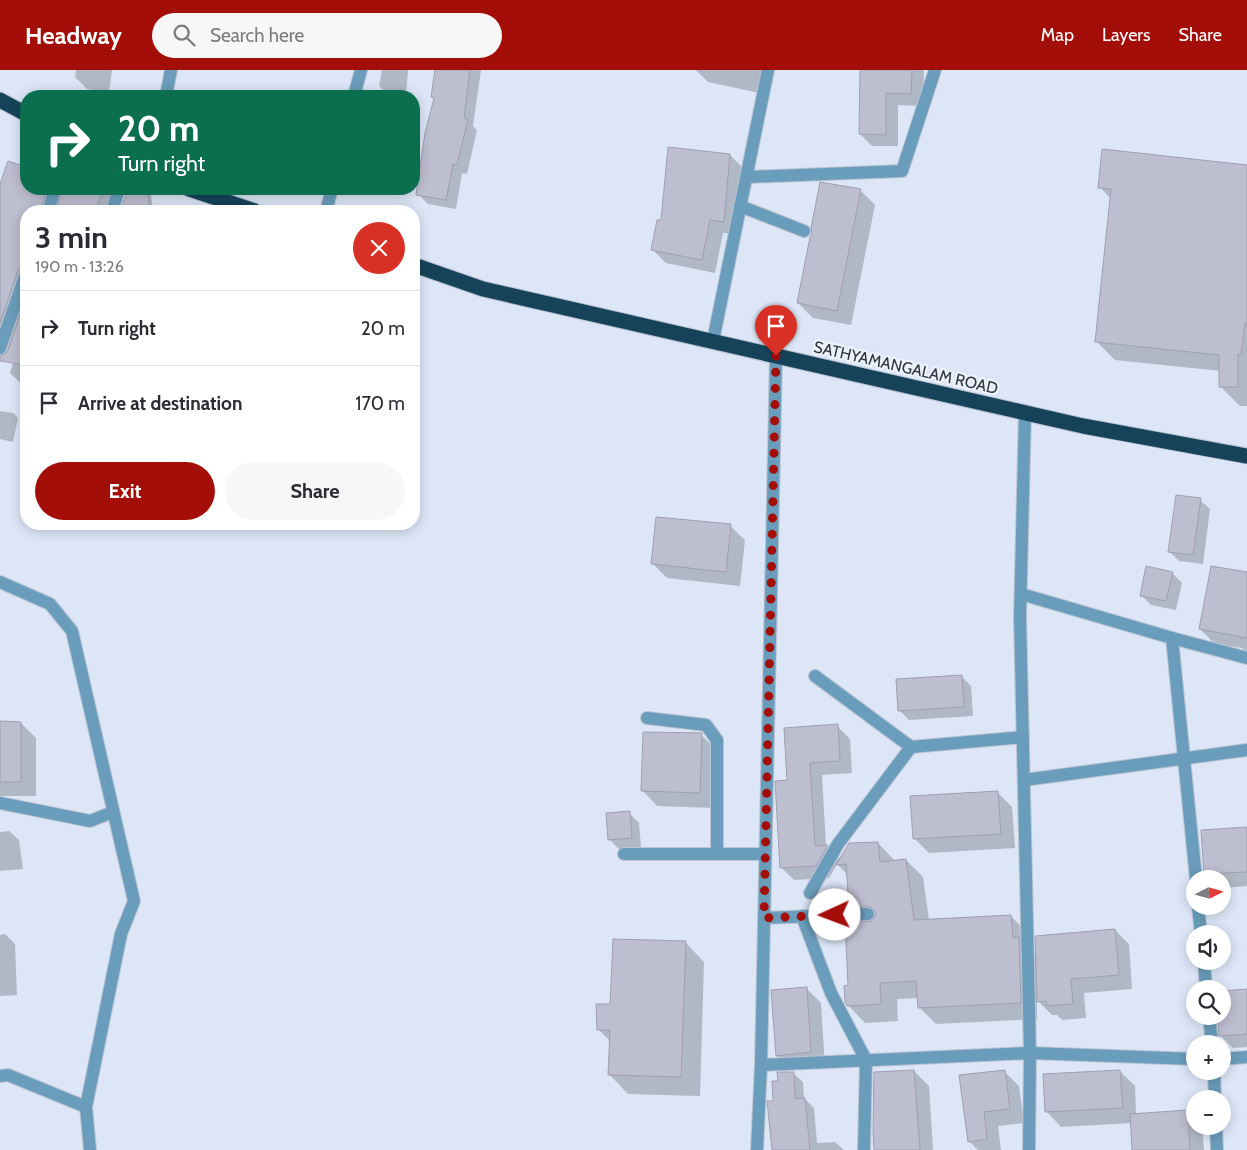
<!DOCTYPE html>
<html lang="en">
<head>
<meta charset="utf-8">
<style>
	:root { --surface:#fff; --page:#f7f7f7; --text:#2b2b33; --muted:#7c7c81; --line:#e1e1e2; --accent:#a40e09 }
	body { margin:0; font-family:Cabin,sans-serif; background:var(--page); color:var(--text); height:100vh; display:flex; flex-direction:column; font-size:19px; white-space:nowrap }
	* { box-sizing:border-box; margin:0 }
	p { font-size:16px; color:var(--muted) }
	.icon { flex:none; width:28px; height:28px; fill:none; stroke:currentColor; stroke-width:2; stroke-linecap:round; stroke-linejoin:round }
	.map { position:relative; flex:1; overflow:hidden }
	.drawer { position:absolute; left:20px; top:135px; width:400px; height:325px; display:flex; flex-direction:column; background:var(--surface); border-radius:20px; box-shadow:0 2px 12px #0003 }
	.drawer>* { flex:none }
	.banner { position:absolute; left:20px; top:20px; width:400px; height:105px; border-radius:20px; box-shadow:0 2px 12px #0003; background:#0b6e4f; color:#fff; overflow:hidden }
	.needle { width:32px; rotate:84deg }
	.fabs { position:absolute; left:1186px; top:800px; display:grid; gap:10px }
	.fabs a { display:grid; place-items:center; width:45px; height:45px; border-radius:50%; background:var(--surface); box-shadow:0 2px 12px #0003; font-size:25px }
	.pin { position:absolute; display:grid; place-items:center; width:42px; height:42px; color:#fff; margin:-51px -21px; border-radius:50% 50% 50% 0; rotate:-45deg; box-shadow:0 0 5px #0007 }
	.pin .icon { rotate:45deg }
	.me { position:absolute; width:55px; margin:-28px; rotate:268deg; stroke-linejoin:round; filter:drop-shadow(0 0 4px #0008) }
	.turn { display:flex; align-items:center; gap:18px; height:105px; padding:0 15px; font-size:22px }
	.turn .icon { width:65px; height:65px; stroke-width:2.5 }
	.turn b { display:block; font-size:35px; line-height:42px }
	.round { display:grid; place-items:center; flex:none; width:52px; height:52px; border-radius:26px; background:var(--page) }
	.overview { display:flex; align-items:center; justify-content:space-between; height:85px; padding:0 15px }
	h1 { font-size:30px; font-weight:700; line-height:38px }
	.action { display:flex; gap:10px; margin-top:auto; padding:10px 15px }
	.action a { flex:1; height:58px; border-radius:30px; background:var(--accent); color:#fff; font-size:20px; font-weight:700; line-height:58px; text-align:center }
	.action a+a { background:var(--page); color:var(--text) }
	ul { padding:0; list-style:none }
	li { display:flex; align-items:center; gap:15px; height:75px; padding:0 15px; border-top:1px solid var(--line) }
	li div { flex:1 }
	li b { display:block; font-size:19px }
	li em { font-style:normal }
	header { display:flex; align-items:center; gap:30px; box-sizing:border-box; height:70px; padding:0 25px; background:var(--accent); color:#fff }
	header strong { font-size:24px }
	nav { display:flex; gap:28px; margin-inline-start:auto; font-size:18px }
	.search { width:350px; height:45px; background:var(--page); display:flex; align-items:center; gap:12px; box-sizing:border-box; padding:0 18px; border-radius:28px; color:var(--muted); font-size:19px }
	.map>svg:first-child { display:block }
	.shadow { fill:#0003 }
	.building { fill:#bebed1; stroke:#9f9fb0 }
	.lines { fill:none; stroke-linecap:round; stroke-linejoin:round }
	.lane-casing { stroke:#bac3d2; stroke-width:14 }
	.street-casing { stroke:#bac3d2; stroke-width:14 }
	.highway-casing { stroke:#bac3d2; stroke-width:17 }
	.lane { stroke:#6a9dbb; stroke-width:12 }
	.street { stroke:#6a9dbb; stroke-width:12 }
	.highway { stroke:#16435a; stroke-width:15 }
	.route { stroke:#a40e09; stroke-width:9; stroke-dasharray:0 16.2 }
	.labels { text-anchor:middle; stroke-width:4.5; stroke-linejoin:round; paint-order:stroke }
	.street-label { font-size:16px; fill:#31353c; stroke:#edf3fd }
</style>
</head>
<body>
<header>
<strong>Headway</strong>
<div class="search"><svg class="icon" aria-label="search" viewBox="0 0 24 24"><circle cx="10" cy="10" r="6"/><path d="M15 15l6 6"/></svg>Search here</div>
<nav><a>Map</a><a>Layers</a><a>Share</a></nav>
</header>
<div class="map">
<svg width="1247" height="1080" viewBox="0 0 1247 1080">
	<rect width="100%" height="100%" fill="#dce6f7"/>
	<g class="shadow">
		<polygon points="76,0 112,0 109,22 87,19 75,7"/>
		<polygon points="382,0 408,0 406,26 388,24 379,16"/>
		<polygon points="436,0 481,0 473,56 477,60 467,104 462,103 456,139 428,134 418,124 435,30 432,27"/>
		<polygon points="696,0 774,0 769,25 708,12"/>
		<polygon points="861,0 924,0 923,36 898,35 898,76 872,76 860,64"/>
		<polygon points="730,85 743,98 737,164 723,163 715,203 666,193 653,180 662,152"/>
		<polygon points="9,92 26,98 26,119 110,119 119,128 115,141 26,141 26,200 15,235 22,242 26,233 26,318 10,303 15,287 0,288 0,118"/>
		<polygon points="1247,96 1247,336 1240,336 1221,317 1221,301 1115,290 1096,271 1111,129 1100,117"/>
		<polygon points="146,120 151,124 153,141 126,141 128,122"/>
		<polygon points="860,120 875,135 851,255 813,248 798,233"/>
		<polygon points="0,341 13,343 18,348 13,372 0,369"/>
		<polygon points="1200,430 1210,439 1203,494 1179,491 1169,481"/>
		<polygon points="730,456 745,470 740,516 667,508 652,493"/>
		<polygon points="1172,503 1182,513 1176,540 1151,535 1141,525"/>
		<polygon points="1247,504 1247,584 1242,578 1215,574 1200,559"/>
		<polygon points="961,606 971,616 973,646 909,650 899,640"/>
		<polygon points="0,653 21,653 36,668 36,726 0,726"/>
		<polygon points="837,656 850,669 852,703 822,705 826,776 841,789 878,773 895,791 906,790 923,807 929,850 1011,846 1028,864 1029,879 1037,887 1115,860 1129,874 1132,919 1084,923 1086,948 1062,950 1057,945 1052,945 1037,930 1037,949 936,954 919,937 918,928 897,929 898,951 865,953 848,935 850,917 867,853 850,836 848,805 837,794 829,808 794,810 781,797 789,711"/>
		<polygon points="701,665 716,679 715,738 657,736 643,721"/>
		<polygon points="998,723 1012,737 1015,778 929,783 914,768"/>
		<polygon points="629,743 639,753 641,777 619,779 609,769"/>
		<polygon points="1247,758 1247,816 1222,818 1222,809 1210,809 1205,804"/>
		<polygon points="9,761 19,770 23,799 0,801 0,762"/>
		<polygon points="5,864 15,874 17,925 0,926 0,865"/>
		<polygon points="685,872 704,892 700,1026 628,1024 609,1004 610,971 599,960 612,935"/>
		<polygon points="806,918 821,933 825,997 792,1000 777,986"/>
		<polygon points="1247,921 1247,977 1233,978 1220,965 1222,946"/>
		<polygon points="914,1001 929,1016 933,1080 875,1080"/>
		<polygon points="1004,1001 1019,1016 1024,1053 998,1056 1001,1080 978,1080 969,1071"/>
		<polygon points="1120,1001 1135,1016 1136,1044 1187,1041 1195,1049 1195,1056 1202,1056 1204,1080 1134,1080 1132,1053 1061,1057 1047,1042"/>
		<polygon points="793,1003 803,1012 804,1028 814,1038 817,1073 835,1072 844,1080 774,1080 774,1032 779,1012"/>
	</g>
	<g class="building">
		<polygon points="435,0 470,0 464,48 468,49 457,95 453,94 446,130 416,125 425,63 434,28 431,27"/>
		<polygon points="860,0 912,0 911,24 886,23 886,65 859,64"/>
		<polygon points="668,77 730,84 724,152 710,150 702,190 651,180 657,150 661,150"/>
		<polygon points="1102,79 1247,95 1247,254 1245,253 1241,284 1238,284 1238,317 1219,317 1219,285 1095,272 1111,119 1098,118"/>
		<polygon points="8,91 26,97 26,119 47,119 40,141 26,141 26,195 21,197 18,200 0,253 0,114"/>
		<polygon points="820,112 861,119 837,241 797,233 810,167 812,163 811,158"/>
		<polygon points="63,119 103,119 96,141 56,141"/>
		<polygon points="147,119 150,141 124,141 123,133 127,121"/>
		<polygon points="26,227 26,295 0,291 0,286 5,284 8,281"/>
		<polygon points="1176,425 1201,428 1193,485 1168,482"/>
		<polygon points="656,447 731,454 726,502 651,494"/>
		<polygon points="1146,496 1173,502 1166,531 1140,526"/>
		<polygon points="1211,496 1247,502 1247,568 1199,559"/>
		<polygon points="962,605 964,637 898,641 896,609"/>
		<polygon points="0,651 21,652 21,712 0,712"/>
		<polygon points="838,654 840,691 810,693 815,776 828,775 816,796 780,798 775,711 787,710 784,658"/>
		<polygon points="643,662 702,663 700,723 641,721"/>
		<polygon points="998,721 1001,764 913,769 910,726"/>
		<polygon points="630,741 632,768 608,770 606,743"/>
		<polygon points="1247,757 1247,802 1204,804 1201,760"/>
		<polygon points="878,772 880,792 906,789 914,850 1011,845 1013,868 1019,867 1021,933 918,938 916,911 880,913 881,934 847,936 845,932 844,916 848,915 845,853 872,851 875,847 876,843 871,837 849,837 846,794 836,795 849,773"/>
		<polygon points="1115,859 1119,905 1071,909 1073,934 1047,936 1046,931 1037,932 1035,866"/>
		<polygon points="613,869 686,871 681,1007 608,1005 610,960 597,960 596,934 610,934"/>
		<polygon points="807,917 811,982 776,986 771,920"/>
		<polygon points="1247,919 1247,964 1219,966 1217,946 1222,946 1222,921"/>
		<polygon points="914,1000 920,1080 874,1080 873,1062 874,1002"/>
		<polygon points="1005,1000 1010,1039 984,1042 987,1069 968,1072 959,1005"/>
		<polygon points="1120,1000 1123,1038 1045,1042 1043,1004"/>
		<polygon points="777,1002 794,1002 795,1029 805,1028 810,1080 772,1080 767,1031 773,1031 772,1011 778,1011"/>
		<polygon points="1188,1040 1190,1080 1132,1080 1130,1044"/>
	</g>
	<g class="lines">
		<defs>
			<polyline id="lane" points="112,141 119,119"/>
			<g id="street">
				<polyline points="166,26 171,0"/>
				<polyline points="354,26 361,0"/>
				<polyline points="746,107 902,101 935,0"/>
				<polyline points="740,136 804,161"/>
				<polyline points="48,141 55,119"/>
				<polyline points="326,141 332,119"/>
				<polyline points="713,271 768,0"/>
				<polyline points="0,278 26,203"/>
				<polyline points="1025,342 1020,547 1030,983 1029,1080"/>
				<polyline points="0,512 50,534 72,561 134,831 121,864 86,1037 90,1080"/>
				<polyline points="1021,524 1172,568 1247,588"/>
				<polyline points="1172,568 1196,809"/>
				<polyline points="815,606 911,677 1023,667"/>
				<polyline points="647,648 706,655 717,670 717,784"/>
				<polyline points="1024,710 1247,680"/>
				<polyline points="0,733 90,751 113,742"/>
				<polyline points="624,784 765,784"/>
				<polyline points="810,823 838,774 911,677"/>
				<polyline points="1198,836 1201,864"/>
				<polyline points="802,846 831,923 866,990 864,1080"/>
				<polyline points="764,848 868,844"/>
				<polyline points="1204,891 1206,919"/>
				<polyline points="1209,946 1212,974"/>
				<polyline points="1222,989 1247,987"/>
				<polyline points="761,995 1030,983 1195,989"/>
				<polyline points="1214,1001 1215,1029"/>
				<polyline points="0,1006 8,1005 86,1037"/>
				<polyline points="1216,1056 1217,1080"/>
				<polyline points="757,1080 761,995 776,286"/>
			</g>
			<g id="highway">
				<polyline points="0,30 26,44"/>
				<polyline points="189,119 255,141"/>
				<polyline points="414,195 483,219 1083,356 1247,386"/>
			</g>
		</defs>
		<use href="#lane" class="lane-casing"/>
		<use href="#street" class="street-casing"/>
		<use href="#highway" class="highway-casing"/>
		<use href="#lane" class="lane"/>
		<use href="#street" class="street"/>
		<use href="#highway" class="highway"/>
	</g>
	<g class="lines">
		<polyline class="route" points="776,286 764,848 835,845"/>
	</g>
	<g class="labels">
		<g class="street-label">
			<text transform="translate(906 297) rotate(13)" y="6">SATHYAMANGALAM ROAD</text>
		</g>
	</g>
</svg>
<div class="fabs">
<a><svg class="needle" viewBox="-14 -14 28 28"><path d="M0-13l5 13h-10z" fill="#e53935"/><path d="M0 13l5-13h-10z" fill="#7c7c81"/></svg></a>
<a><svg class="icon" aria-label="sound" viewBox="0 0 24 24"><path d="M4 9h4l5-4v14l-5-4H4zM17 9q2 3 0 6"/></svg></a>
<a><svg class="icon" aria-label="search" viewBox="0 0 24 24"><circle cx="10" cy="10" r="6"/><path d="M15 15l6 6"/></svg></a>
<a>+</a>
<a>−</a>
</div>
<div class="pin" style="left:776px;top:286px;background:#d93025"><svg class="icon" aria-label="arrive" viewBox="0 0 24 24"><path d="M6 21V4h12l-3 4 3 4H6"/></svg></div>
<svg class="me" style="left:835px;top:845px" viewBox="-20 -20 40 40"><circle r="19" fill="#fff"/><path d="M0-13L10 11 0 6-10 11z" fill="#a40e09"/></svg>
<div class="banner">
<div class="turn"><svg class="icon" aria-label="right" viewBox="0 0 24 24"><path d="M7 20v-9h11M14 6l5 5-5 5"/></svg><div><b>20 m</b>Turn right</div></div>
</div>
<section class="drawer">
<div class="overview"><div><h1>3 min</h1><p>190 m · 13:26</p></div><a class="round" style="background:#d93025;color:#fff"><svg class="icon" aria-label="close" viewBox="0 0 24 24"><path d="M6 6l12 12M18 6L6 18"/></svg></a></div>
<ul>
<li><svg class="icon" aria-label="right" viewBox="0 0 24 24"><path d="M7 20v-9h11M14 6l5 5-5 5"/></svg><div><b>Turn right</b></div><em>20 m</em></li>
<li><svg class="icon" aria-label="arrive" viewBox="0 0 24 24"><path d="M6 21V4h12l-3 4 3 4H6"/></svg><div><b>Arrive at destination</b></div><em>170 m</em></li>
</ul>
<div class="action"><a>Exit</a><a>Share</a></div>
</section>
</div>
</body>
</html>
